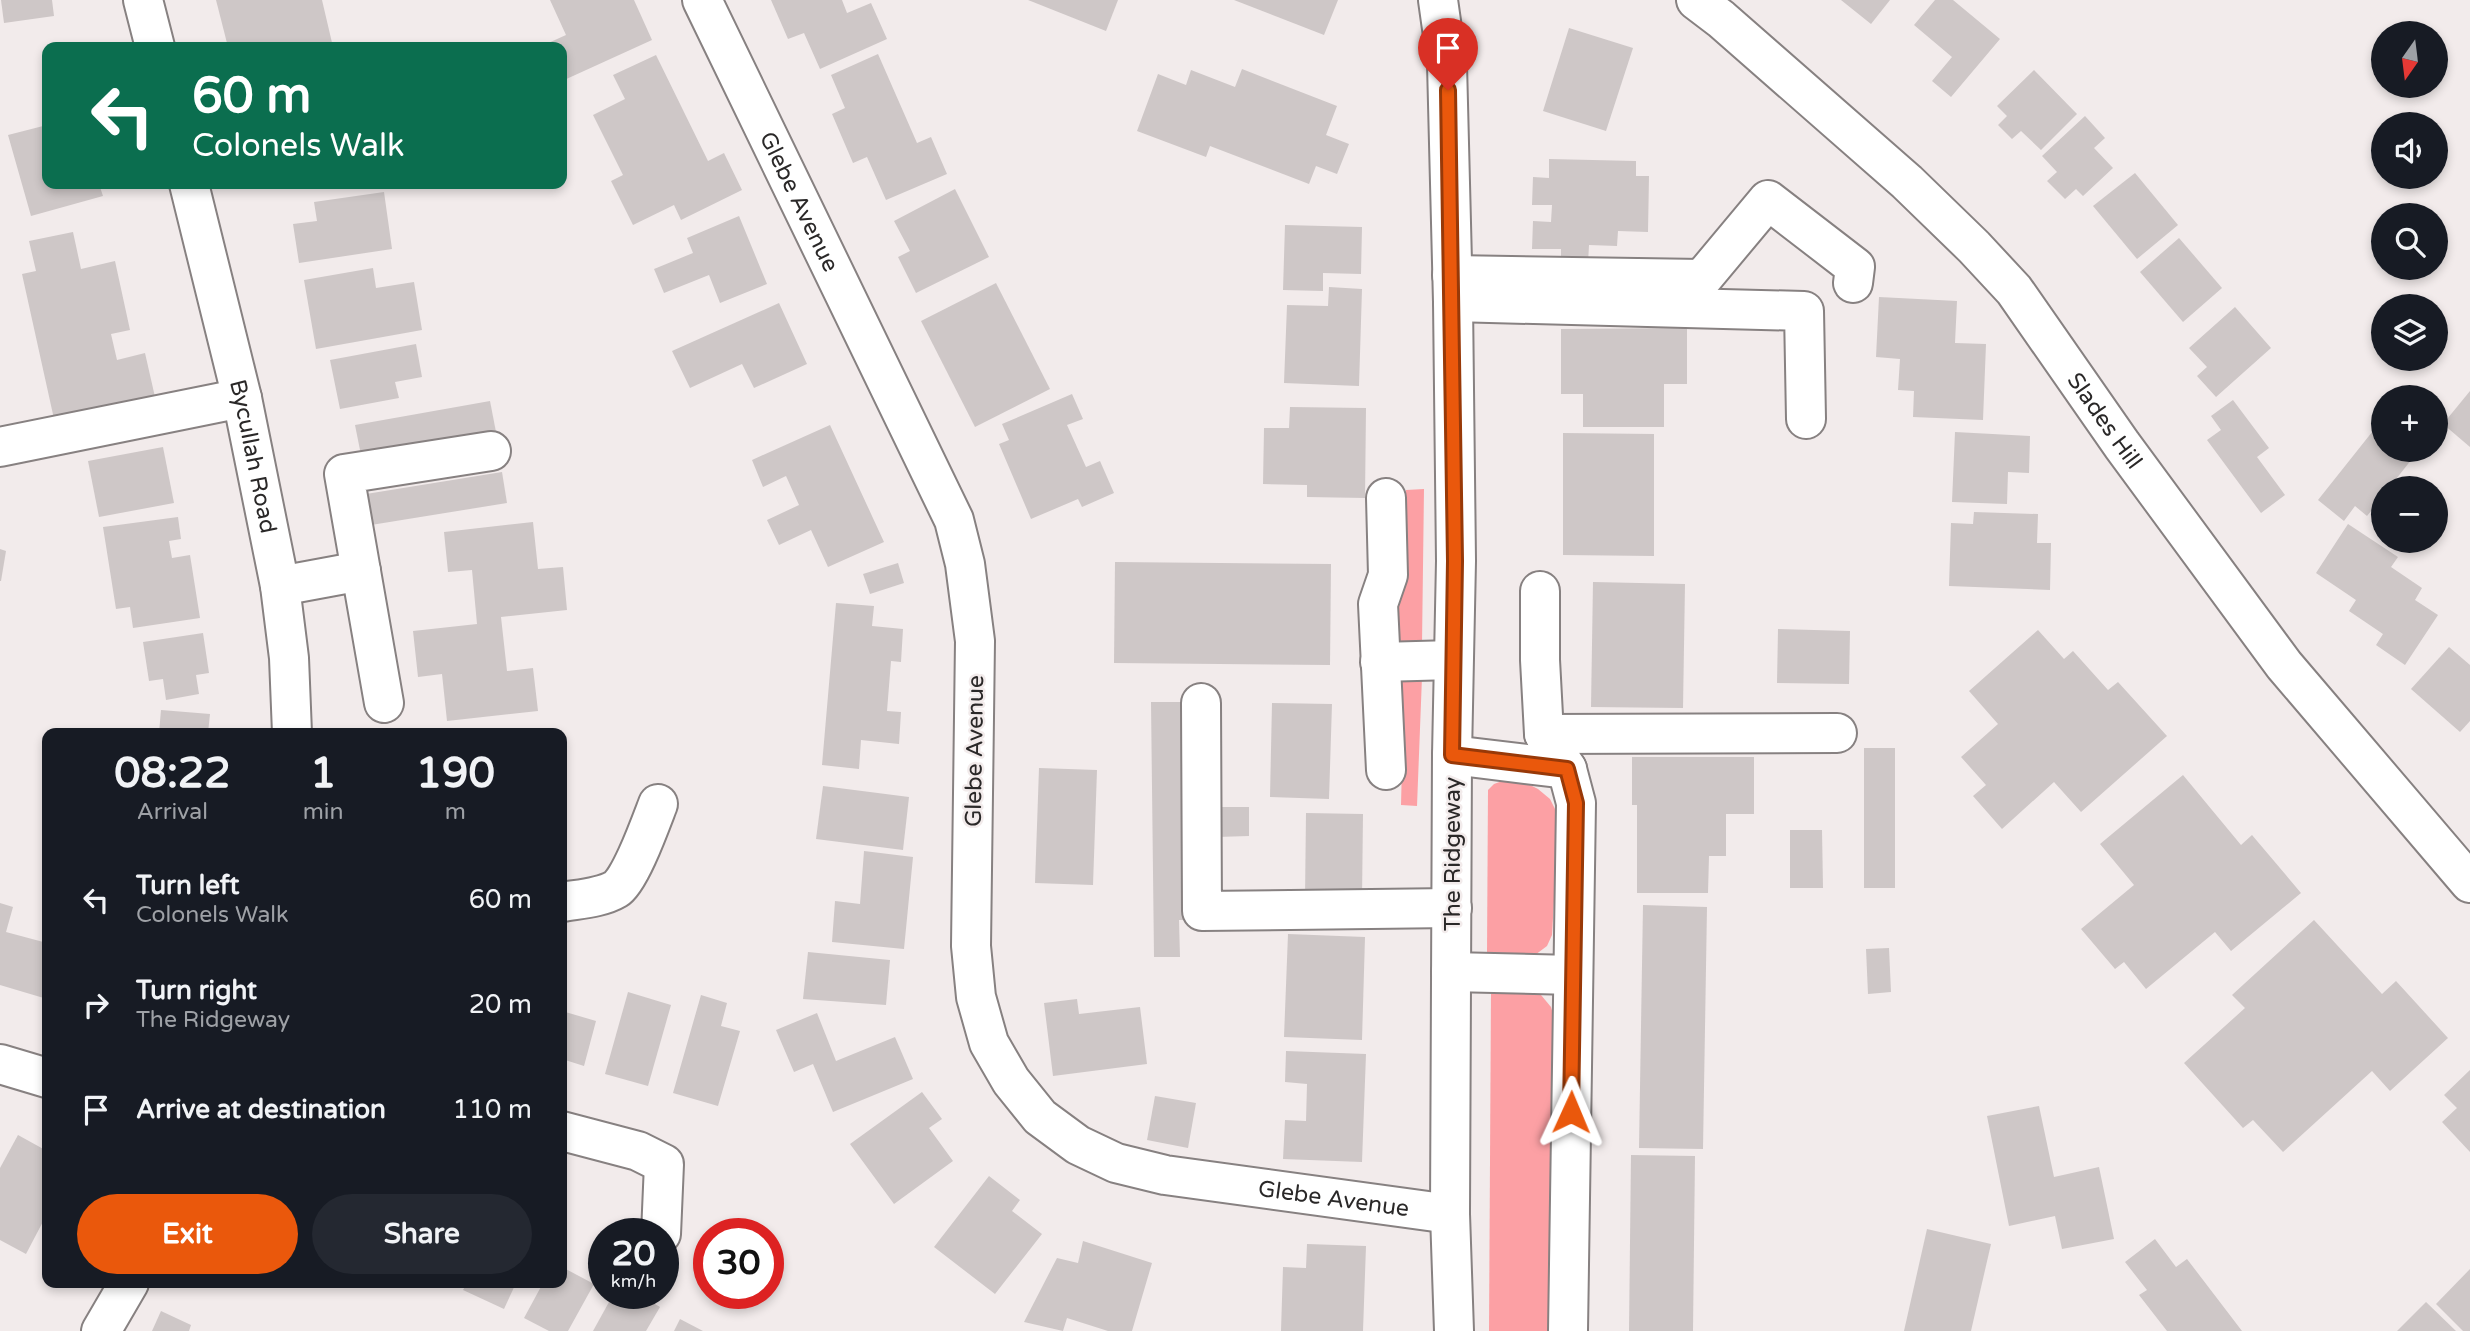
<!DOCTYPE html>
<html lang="en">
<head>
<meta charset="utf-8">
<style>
	:root { --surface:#171b24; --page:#242831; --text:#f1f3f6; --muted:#9ea1a6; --accent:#ea580c }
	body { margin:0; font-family:"Varela Round",sans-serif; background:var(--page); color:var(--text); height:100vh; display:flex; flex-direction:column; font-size:26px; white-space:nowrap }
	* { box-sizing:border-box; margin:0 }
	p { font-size:23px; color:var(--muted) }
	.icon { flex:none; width:38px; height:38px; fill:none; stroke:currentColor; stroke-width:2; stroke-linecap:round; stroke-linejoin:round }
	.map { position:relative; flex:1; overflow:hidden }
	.drawer { position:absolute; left:42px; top:728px; width:525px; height:560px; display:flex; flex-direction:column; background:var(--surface); border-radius:14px; box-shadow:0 4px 10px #0003 }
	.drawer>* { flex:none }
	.guide { position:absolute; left:42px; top:42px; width:525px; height:147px; border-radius:14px; box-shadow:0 4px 10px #0003; background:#0b6e4f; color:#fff; overflow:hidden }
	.needle { width:46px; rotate:194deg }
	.controls { position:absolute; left:2371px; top:21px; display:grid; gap:14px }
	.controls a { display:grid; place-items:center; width:77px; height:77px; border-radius:50%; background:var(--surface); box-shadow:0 4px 10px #0003; font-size:35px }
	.speed { position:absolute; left:588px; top:1218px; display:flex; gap:14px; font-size:35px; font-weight:700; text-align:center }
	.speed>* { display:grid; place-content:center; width:91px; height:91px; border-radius:50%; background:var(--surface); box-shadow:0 4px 10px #0003; line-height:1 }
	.speed small { font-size:18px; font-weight:400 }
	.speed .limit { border:10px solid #d22; background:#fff; color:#111 }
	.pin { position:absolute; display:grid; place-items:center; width:60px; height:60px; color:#fff; margin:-72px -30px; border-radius:50% 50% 50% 0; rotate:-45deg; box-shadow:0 0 7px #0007 }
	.pin .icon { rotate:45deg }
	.me { position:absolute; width:77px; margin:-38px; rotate:1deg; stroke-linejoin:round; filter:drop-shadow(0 0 5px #0008) }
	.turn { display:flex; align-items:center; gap:24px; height:147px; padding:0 35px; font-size:32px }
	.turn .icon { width:91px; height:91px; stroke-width:2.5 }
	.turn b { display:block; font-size:49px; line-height:60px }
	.eta { display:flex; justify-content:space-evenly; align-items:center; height:119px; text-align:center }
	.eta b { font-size:42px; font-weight:700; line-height:49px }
	.cta { display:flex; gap:14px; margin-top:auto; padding:14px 35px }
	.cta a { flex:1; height:80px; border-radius:42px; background:var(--accent); color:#fff; font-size:28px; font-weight:700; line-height:80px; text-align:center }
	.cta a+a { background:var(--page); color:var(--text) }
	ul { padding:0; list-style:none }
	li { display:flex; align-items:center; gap:21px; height:105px; padding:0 35px }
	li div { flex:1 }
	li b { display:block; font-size:26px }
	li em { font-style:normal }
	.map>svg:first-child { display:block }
	.green { fill:#fca0a4 }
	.building { fill:#cec7c7 }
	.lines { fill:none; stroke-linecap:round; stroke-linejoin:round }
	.minor-casing { stroke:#878181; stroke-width:42 }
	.major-casing { stroke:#878181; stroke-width:42 }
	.minor { stroke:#fff; stroke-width:38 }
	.major { stroke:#fff; stroke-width:38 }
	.route-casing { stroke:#983908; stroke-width:18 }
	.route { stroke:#ea580c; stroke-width:12 }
	.labels { text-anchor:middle; stroke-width:5; stroke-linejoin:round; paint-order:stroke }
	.street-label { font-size:23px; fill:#2a2828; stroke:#f2ebeb }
</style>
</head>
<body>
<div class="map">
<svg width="2470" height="1331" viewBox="0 0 2470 1331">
	<rect width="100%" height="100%" fill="#f2ebeb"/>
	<g class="green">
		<polygon points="1424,489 1422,645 1403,643 1396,637 1388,615 1401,576 1406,490"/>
		<polygon points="1422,677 1417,806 1401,805 1403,726 1391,693 1402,679"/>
		<polygon points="1505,780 1522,781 1538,789 1550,799 1559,817 1552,935 1547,946 1535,955 1502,960 1487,952 1488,790 1494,784"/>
		<polygon points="1500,988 1536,989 1551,1007 1556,1024 1550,1331 1489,1331 1491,994"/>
	</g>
	<g class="building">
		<polygon points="1,0 52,0 54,16 4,23"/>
		<polygon points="216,0 322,0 333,47 228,47"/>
		<polygon points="550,0 634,0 652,40 562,81 562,47 547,47 546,44 566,35"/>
		<polygon points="771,0 842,0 847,13 871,3 887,39 820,69 804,33 788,39"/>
		<polygon points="1028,0 1118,0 1106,31"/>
		<polygon points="1234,0 1338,0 1324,35"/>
		<polygon points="1841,0 1890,0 1871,24"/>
		<polygon points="1935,0 1953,0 2000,39 1951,97 1932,81 1952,57 1914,25"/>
		<polygon points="1569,28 1633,48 1606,131 1543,111"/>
		<polygon points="878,54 917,143 931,137 947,174 886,200 867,157 853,163 832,114 845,108 831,75"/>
		<polygon points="656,55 708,161 724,153 742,190 681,220 674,205 633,225 611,181 623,175 593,115 625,99 613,75"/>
		<polygon points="1242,69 1337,106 1326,135 1349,144 1337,174 1316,166 1309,184 1210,146 1206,157 1137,131 1158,74 1186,85 1191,70 1235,87"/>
		<polygon points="2034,70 2077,114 2041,150 2021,131 2012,139 1998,125 2007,116 1997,106"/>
		<polygon points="2085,116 2105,138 2094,148 2113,168 2083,196 2076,189 2065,199 2047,181 2057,172 2042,156"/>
		<polygon points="47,125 47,184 99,184 103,196 31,216 8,135"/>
		<polygon points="1549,159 1636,161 1636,176 1649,176 1648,232 1618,231 1617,246 1589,245 1588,264 1561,263 1561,249 1532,249 1533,221 1551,222 1552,205 1532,205 1533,177 1549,178"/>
		<polygon points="2135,173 2178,225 2137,259 2093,206"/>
		<polygon points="955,189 989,257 916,293 898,257 910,251 894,221"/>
		<polygon points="384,192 392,249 299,263 293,224 317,221 314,202"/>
		<polygon points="739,216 767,284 720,303 709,275 664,293 654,269 693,253 687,238"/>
		<polygon points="1285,225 1362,227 1361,274 1323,273 1323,291 1283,290"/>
		<polygon points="73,232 81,269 115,261 130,330 111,334 117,360 145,353 155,397 54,419 22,274 36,271 29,241"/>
		<polygon points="2179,238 2222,288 2183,322 2140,272"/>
		<polygon points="373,268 376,288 414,282 422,330 316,349 304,280"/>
		<polygon points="996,283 1050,389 975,427 921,321"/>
		<polygon points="1329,287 1362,289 1359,386 1284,383 1287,305 1328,306"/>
		<polygon points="1879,297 1957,301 1955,343 1986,344 1983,420 1913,417 1914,391 1898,390 1900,359 1876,357"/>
		<polygon points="779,303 807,364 754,388 742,364 690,388 672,351"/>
		<polygon points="2235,307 2271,348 2216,397 2197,376 2207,367 2189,348"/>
		<polygon points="1687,328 1687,384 1664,384 1664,427 1583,427 1583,394 1561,394 1561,329"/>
		<polygon points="416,344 422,377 395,382 399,398 340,409 330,360"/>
		<polygon points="2470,391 2470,447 2443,424"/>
		<polygon points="1072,394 1083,419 1067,425 1086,467 1100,461 1114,493 1082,507 1078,499 1031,519 999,444 1009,440 1002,424"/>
		<polygon points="2233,400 2269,448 2257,457 2285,495 2261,513 2207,440 2221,430 2211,416"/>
		<polygon points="490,401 496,432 361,455 355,425"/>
		<polygon points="1290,407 1366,408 1365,498 1307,497 1307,485 1263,484 1264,428 1289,428"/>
		<polygon points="2384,417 2384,450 2419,450 2389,488 2384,488 2384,495 2367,516 2355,506 2344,521 2318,500"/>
		<polygon points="830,425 884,542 828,567 811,530 779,545 767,520 799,505 786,476 763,487 752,460"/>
		<polygon points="1955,432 2030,436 2029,473 2008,472 2007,504 1952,502"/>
		<polygon points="1563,433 1654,434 1654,556 1563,555"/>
		<polygon points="163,447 174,503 99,517 88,461"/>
		<polygon points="502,472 507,503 371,525 366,494"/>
		<polygon points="1974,512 2038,514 2037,543 2051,543 2050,590 1949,586 1951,523 1973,524"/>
		<polygon points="178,517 181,539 169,541 172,558 190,555 200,618 133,628 130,607 116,609 103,527"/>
		<polygon points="533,522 538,569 563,567 567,610 501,617 507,671 533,668 538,711 447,721 442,674 418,677 413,631 477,624 472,570 448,572 444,532"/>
		<polygon points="2348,524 2398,557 2391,567 2422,588 2415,600 2438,615 2405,665 2376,645 2383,634 2349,611 2356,600 2316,573"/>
		<polygon points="0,549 6,551 1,581 0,581"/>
		<polygon points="1115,562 1331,564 1330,665 1114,663"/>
		<polygon points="898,563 904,583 870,594 863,574"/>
		<polygon points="1593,582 1685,584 1683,708 1591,707"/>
		<polygon points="836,603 874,606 872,626 903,629 901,662 891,661 887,711 901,712 899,744 861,740 859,769 822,765"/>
		<polygon points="1778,629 1850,631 1849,684 1777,683"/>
		<polygon points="2038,630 2064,659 2073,651 2108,690 2118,682 2167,736 2081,812 2054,782 2002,829 1973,796 1986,785 1961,757 1998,724 1969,691"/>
		<polygon points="203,633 209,673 196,675 199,694 166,700 163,679 149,681 143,642"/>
		<polygon points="2449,647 2470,665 2470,721 2460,732 2411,689"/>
		<polygon points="1151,702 1183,702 1185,920 1179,920 1180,957 1154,957"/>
		<polygon points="1272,703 1332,704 1329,799 1270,797"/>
		<polygon points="161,710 210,714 208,733 159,733"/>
		<rect x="1864" y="748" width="31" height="140"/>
		<polygon points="1632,757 1754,757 1754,814 1726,814 1726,856 1709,856 1708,893 1637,893 1637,805 1632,805"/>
		<polygon points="1039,768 1097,770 1093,885 1035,883"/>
		<polygon points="2183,775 2241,845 2252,835 2301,893 2231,951 2215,932 2146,989 2124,962 2115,969 2081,929 2134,885 2100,844"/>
		<polygon points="823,786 909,797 903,850 816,839"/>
		<polygon points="1217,807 1249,807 1249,836 1217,837"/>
		<polygon points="1306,813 1363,814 1362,899 1305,898"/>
		<polygon points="1790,830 1822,830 1823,888 1790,888"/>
		<polygon points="864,851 913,857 904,949 832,942 835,901 860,904"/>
		<polygon points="0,903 13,907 6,932 47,943 47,999 0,985"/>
		<polygon points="1643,905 1707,907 1703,1149 1639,1148"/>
		<polygon points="2314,920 2382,994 2396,981 2448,1038 2390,1091 2372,1071 2283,1152 2253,1120 2243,1128 2184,1063 2245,1008 2232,995"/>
		<polygon points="1288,934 1365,937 1362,1040 1284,1037"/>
		<polygon points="1889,948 1891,992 1868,994 1866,949"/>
		<polygon points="808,952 890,960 886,1005 803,999"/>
		<polygon points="628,992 671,1005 648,1086 605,1074"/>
		<polygon points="701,995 727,1003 721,1026 740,1031 718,1106 673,1093"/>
		<polygon points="1077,999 1079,1014 1140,1007 1147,1064 1053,1076 1044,1003"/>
		<polygon points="562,1011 596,1021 584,1066 562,1059"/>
		<polygon points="817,1013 836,1061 895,1037 913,1079 833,1112 813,1064 794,1072 776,1030"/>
		<polygon points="1286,1051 1366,1054 1362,1162 1283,1159 1285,1120 1306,1121 1307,1084 1285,1082"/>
		<polygon points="2470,1070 2470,1152 2442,1122 2457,1108 2444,1095"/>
		<polygon points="922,1092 942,1119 929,1128 953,1161 894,1204 850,1144"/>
		<polygon points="1155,1096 1196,1103 1188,1148 1147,1140"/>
		<polygon points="2039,1106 2054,1177 2099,1167 2114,1239 2062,1249 2055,1216 2009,1226 1987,1116"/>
		<polygon points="18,1135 47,1151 47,1214 26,1254 0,1240 0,1168"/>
		<polygon points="1631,1155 1695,1156 1693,1331 1629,1331"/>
		<polygon points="989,1176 1020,1200 1012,1211 1042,1234 995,1294 934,1247"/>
		<polygon points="1927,1229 1991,1244 1971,1331 1904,1331"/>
		<polygon points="2155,1239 2176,1267 2187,1259 2242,1331 2167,1331 2139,1295 2147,1290 2125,1262"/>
		<polygon points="1083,1241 1152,1263 1132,1331 1108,1331 1067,1318 1063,1331 1024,1322 1057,1258 1078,1263"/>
		<polygon points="1307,1244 1366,1246 1363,1331 1281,1331 1283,1267 1306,1268"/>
		<polygon points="562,1267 594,1284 568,1331 549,1331 524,1318 543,1283 562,1283"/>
		<polygon points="2470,1269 2470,1331 2463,1331 2436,1304"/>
		<polygon points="467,1283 516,1283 504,1309 463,1290"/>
		<polygon points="614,1293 636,1293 660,1307 646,1331 593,1331"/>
		<polygon points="2426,1302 2456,1331 2397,1331"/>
		<polygon points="161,1311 191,1325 189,1331 152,1331"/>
		<polygon points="680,1319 703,1331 674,1331"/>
	</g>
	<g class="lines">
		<defs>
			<g id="minor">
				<polyline points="143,0 155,47"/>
				<path id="s1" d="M702 0 954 520 965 564 975 641 971 946 976 997 989 1043 1011 1081 1040 1117 1078 1145 1116 1163 1165 1175 1450 1214"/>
				<path id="s2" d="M189 184 242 398 280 586 289 658 292 733"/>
				<polyline points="1452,275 1702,279 1768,200 1855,267 1853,283"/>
				<polyline points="1453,302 1804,311 1806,419"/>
				<polyline points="0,447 242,398"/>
				<polyline points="1386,498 1388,575 1378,604 1386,770"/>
				<polyline points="280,586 361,571"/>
				<polyline points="1540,591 1540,660 1544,734 1567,769 1576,803 1568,1331"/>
				<polyline points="1380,662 1453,660"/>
				<polyline points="384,703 344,474 491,451"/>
				<polyline points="1201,703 1202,911 1452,908"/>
				<polyline points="1544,734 1837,733"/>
				<polyline points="1452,755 1567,769"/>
				<path d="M562 902C579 899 601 898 616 889 630 881 651 822 658 804"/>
				<polyline points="1451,972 1573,975"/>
				<polyline points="0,1064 47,1078"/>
				<polyline points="562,1131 638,1151 664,1164 661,1234"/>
				<polyline points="101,1331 129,1283"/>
			</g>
			<g id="major">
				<polyline points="1438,0 1447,64 1453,302 1456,561 1452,755 1450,1214 1454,1331"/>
				<path id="s3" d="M1696 0 1721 19 1907 182 1974 247 2014 290 2122 445 2284 665 2470 883"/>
			</g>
		</defs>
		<use href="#minor" class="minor-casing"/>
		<use href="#major" class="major-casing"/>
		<use href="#minor" class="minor"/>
		<use href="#major" class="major"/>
	</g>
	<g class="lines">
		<defs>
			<polyline id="route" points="1448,90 1455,561 1452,755 1567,769 1576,803 1571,1112"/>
		</defs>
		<use href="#route" class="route-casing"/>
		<use href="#route" class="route"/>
	</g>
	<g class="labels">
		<g class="street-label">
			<text dy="8" stroke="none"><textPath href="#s1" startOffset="224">Glebe Avenue</textPath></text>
			<text dy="8" stroke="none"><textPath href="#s3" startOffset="590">Slades Hill</textPath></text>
			<text dy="8" stroke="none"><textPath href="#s2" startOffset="280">Bycullah Road</textPath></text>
			<text transform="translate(974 751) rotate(-89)" y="8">Glebe Avenue</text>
			<text transform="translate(1452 854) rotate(-90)" y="8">The Ridgeway</text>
			<text dy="8" stroke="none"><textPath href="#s1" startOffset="1505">Glebe Avenue</textPath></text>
		</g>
	</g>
</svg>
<div class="controls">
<a><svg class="needle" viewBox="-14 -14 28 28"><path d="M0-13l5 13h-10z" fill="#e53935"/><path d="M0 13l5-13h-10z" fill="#9ea1a6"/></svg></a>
<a><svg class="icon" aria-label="sound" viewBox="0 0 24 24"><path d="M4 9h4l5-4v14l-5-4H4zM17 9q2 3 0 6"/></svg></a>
<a><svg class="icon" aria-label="search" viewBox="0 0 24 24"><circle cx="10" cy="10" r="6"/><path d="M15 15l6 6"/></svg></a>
<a><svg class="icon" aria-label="layers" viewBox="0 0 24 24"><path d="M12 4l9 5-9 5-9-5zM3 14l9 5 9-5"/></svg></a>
<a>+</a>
<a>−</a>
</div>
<div class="speed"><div>20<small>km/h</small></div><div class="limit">30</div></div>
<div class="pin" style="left:1448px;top:90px;background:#d93025"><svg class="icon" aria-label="arrive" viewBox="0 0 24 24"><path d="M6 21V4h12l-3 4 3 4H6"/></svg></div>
<svg class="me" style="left:1571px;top:1112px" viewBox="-20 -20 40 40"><path d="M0-17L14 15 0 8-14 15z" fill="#ea580c" stroke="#fff" stroke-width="4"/></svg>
<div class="guide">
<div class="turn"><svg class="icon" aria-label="left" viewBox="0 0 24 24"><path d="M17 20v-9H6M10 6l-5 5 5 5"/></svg><div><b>60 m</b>Colonels Walk</div></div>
</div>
<section class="drawer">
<div class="eta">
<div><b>08:22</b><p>Arrival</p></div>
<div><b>1</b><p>min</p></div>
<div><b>190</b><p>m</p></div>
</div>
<ul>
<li><svg class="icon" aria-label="left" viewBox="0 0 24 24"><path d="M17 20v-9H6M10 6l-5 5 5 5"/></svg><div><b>Turn left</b><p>Colonels Walk</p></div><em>60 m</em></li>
<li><svg class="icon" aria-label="right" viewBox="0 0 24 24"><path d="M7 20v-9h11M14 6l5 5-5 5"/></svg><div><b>Turn right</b><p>The Ridgeway</p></div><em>20 m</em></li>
<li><svg class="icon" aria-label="arrive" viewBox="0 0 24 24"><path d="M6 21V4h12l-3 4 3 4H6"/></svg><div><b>Arrive at destination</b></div><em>110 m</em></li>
</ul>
<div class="cta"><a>Exit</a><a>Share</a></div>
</section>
</div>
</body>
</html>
